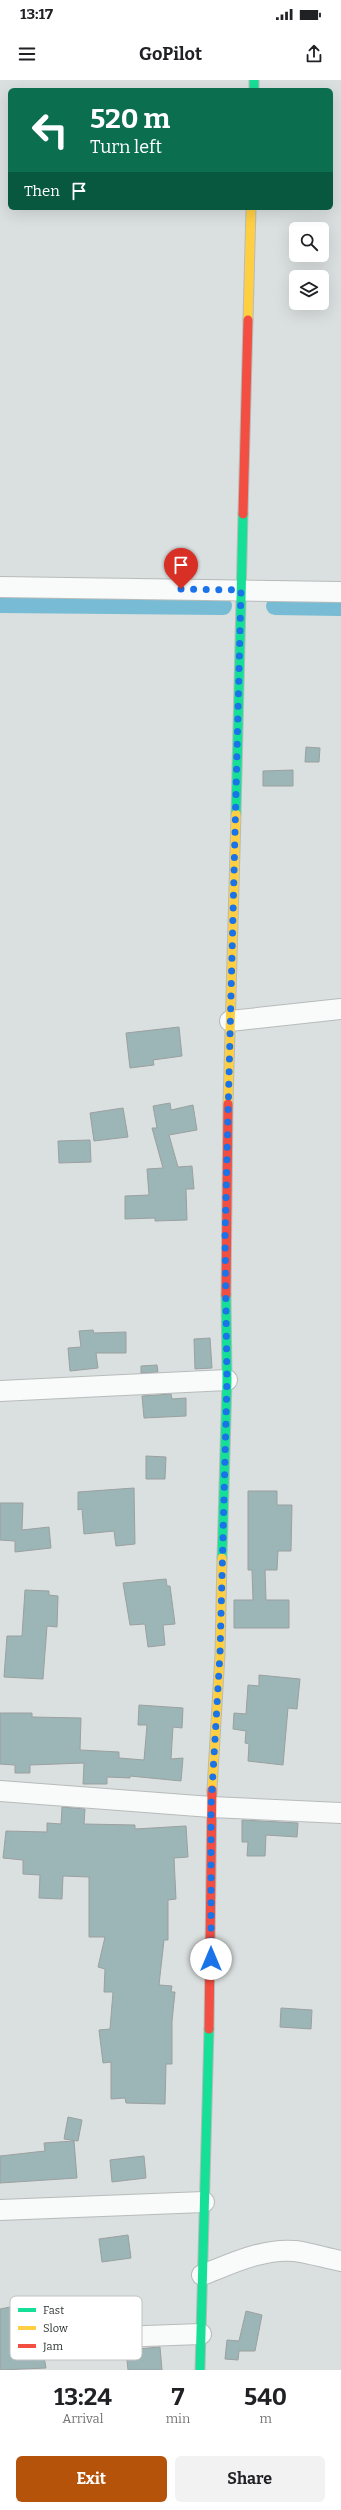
<!DOCTYPE html>
<html lang="en">
<head>
<meta charset="utf-8">
<style>
	:root { --surface:#fff; --page:#f2f2f2; --text:#202124; --muted:#757577; --accent:#b45309 }
	body { margin:0; font-family:Bitter,serif; background:var(--page); color:var(--text); height:100vh; display:flex; flex-direction:column; font-size:15px; white-space:nowrap }
	* { box-sizing:border-box; margin:0 }
	p { font-size:13px; color:var(--muted) }
	.icon { flex:none; width:22px; height:22px; fill:none; stroke:currentColor; stroke-width:2; stroke-linecap:round; stroke-linejoin:round }
	.map { position:relative; height:2290px; overflow:hidden }
	.side { display:flex; flex-direction:column; background:var(--surface); flex:1 }
	.side>* { flex:none }
	.top-card { position:absolute; left:8px; top:8px; width:325px; height:122px; border-radius:6px; box-shadow:0 4px 16px #0002; background:#0b6e4f; color:#fff; overflow:hidden }
	.buttons { position:absolute; left:289px; top:142px; display:grid; gap:8px }
	.buttons a { display:grid; place-items:center; width:40px; height:40px; border-radius:6px; background:var(--surface); box-shadow:0 4px 16px #0002; font-size:20px }
	.pin { position:absolute; display:grid; place-items:center; width:34px; height:34px; color:#fff; margin:-41px -17px; border-radius:50% 50% 50% 0; rotate:-45deg; box-shadow:0 0 4px #0007 }
	.pin .icon { rotate:45deg }
	.me { position:absolute; width:44px; margin:-22px; rotate:0deg; stroke-linejoin:round; filter:drop-shadow(0 0 3px #0008) }
	.turn { display:flex; align-items:center; gap:14px; height:84px; padding:0 16px; font-size:18px }
	.turn .icon { width:52px; height:52px; stroke-width:2.5 }
	.turn b { display:block; font-size:28px; line-height:34px }
	.then { display:flex; align-items:center; height:38px; padding:0 16px; background:#0003; gap:8px; font-size:15px }
	.eta { display:flex; justify-content:space-evenly; align-items:center; height:68px; text-align:center }
	.eta b { font-size:24px; font-weight:700; line-height:28px }
	.button { display:flex; gap:8px; margin-top:auto; padding:8px 16px }
	.button a { flex:1; height:46px; border-radius:6px; background:var(--accent); color:#fff; font-size:16px; font-weight:700; line-height:46px; text-align:center }
	.button a+a { background:var(--page); color:var(--text) }
	.status { display:flex; justify-content:space-between; align-items:center; height:28px; padding:0 20px; background:var(--surface); direction:ltr }
	.status svg { height:11px; fill:currentColor }
	header { display:flex; justify-content:space-between; align-items:center; height:52px; padding:0 16px; background:var(--surface); font-size:18px; font-weight:700 }
	.map>svg:first-child { display:block }
	.lines { fill:none; stroke-linecap:round; stroke-linejoin:round }
	.canal { stroke:#77bcd4; stroke-width:18 }
	.building { fill:#9cb5b6; stroke:#9ba0a0 }
	.street-casing { stroke:#b7bcbb; stroke-width:22 }
	.fast-casing { stroke:#b7bcbb; stroke-width:11 }
	.slow-casing { stroke:#b7bcbb; stroke-width:11 }
	.jam-casing { stroke:#b7bcbb; stroke-width:11 }
	.street { stroke:#f9fafa; stroke-width:20 }
	.fast { stroke:#16e098; stroke-width:9 }
	.slow { stroke:#ffcf43; stroke-width:9 }
	.jam { stroke:#f24e42; stroke-width:9 }
	.route { stroke:#1a73e8; stroke-width:7; stroke-dasharray:0 12.6 }
	.key { fill:#fff; stroke:#c1c2c2; stroke-width:1 }
	.key-label { font-size:11px; fill:#2f3534 }
</style>
</head>
<body>
<div class="status"><b>13:17</b><svg viewBox="0 0 49 12"><path d="M0 12V9h3v3zM5 12V6h3v6zM10 12V3h3v9zM15 12V0h3v12zM26 1h20v11H26zM47 4h2v5h-2z"/></svg></div>
<header><svg class="icon" aria-label="menu" viewBox="0 0 24 24"><path d="M4 6h16M4 12h16M4 18h16"/></svg>GoPilot<svg class="icon" aria-label="share" viewBox="0 0 24 24"><path d="M12 15V3M7 8l5-5 5 5M5 13v7h14v-7"/></svg></header>
<div class="map">
<svg width="341" height="2290" viewBox="0 0 341 2290">
	<rect width="100%" height="100%" fill="#dae0df"/>
	<g class="lines">
		<g class="canal">
			<polyline points="0,524 223,526"/>
			<polyline points="275,526 341,527"/>
		</g>
	</g>
	<g class="building">
		<polygon points="306,667 320,668 319,682 305,682"/>
		<polygon points="293,690 293,706 263,706 263,691"/>
		<polygon points="179,947 182,976 153,980 154,985 130,988 126,953"/>
		<polygon points="170,1023 171,1030 193,1025 197,1050 169,1055 178,1087 192,1086 194,1109 186,1109 187,1140 155,1141 155,1138 125,1139 125,1116 149,1115 147,1089 163,1088 152,1048 157,1048 153,1026"/>
		<polygon points="123,1028 128,1057 94,1061 90,1033"/>
		<polygon points="90,1060 91,1082 59,1083 58,1061"/>
		<polygon points="93,1250 94,1253 126,1252 126,1273 96,1273 98,1288 70,1291 68,1268 81,1267 79,1251"/>
		<polygon points="210,1258 212,1288 195,1289 194,1259"/>
		<polygon points="157,1285 158,1292 141,1293 141,1286"/>
		<polygon points="171,1314 172,1319 186,1318 186,1336 144,1338 142,1316"/>
		<polygon points="146,1376 166,1377 165,1399 146,1399"/>
		<polygon points="134,1408 135,1464 116,1466 114,1451 84,1454 82,1429 78,1430 78,1412"/>
		<polygon points="248,1411 277,1411 277,1425 292,1425 291,1471 278,1471 277,1490 265,1490 266,1520 289,1520 289,1548 234,1548 234,1520 253,1520 252,1490 248,1490"/>
		<polygon points="0,1423 23,1423 22,1450 49,1447 51,1468 15,1472 15,1461 0,1460"/>
		<polygon points="166,1499 167,1506 170,1506 175,1544 163,1545 165,1565 148,1567 145,1544 130,1545 123,1503"/>
		<polygon points="25,1510 49,1511 49,1515 58,1516 57,1547 47,1546 43,1599 4,1597 7,1556 22,1556"/>
		<polygon points="259,1595 300,1599 297,1629 288,1628 283,1685 248,1681 249,1664 245,1663 246,1651 233,1649 234,1633 246,1634 248,1605 259,1606"/>
		<polygon points="139,1625 183,1628 182,1648 173,1647 171,1679 183,1678 181,1701 130,1696 130,1698 107,1697 107,1704 83,1704 84,1683 30,1685 30,1693 15,1693 15,1685 0,1684 0,1633 32,1633 32,1637 81,1638 80,1670 119,1672 119,1678 144,1680 147,1645 138,1645"/>
		<polygon points="62,1727 85,1729 84,1744 135,1745 135,1749 186,1746 188,1777 174,1778 176,1819 168,1820 168,1860 164,1860 159,1905 172,1906 171,1912 175,1912 172,1941 172,1984 166,1984 165,2024 126,2023 125,2018 111,2019 111,1982 103,1983 99,1950 110,1949 113,1912 104,1912 105,1889 98,1887 105,1857 89,1857 89,1797 63,1796 62,1819 39,1818 40,1795 23,1794 23,1780 3,1778 6,1751 47,1752 47,1743 61,1744"/>
		<polygon points="242,1740 298,1743 297,1757 266,1755 265,1776 247,1776 248,1762 242,1762"/>
		<polygon points="281,1928 312,1930 311,1949 280,1947"/>
		<polygon points="68,2037 82,2040 78,2061 64,2059"/>
		<polygon points="74,2061 77,2098 0,2103 0,2076 45,2071 44,2063"/>
		<polygon points="144,2076 146,2098 112,2102 110,2080"/>
		<polygon points="128,2155 131,2178 102,2182 99,2159"/>
		<polygon points="15,2226 18,2272 43,2271 46,2288 0,2290 0,2229"/>
		<polygon points="246,2231 262,2235 255,2271 239,2271 238,2280 225,2279 227,2260 239,2261"/>
		<polygon points="160,2267 162,2290 128,2290 126,2270"/>
	</g>
	<g class="lines">
		<defs>
			<g id="street">
				<polyline points="0,507 341,512"/>
				<polyline points="230,941 341,929"/>
				<polyline points="0,1311 227,1300"/>
				<polyline points="0,1711 211,1727 341,1733"/>
				<polyline points="0,2130 204,2122"/>
				<path d="M202 2195C231 2184 263 2168 295 2171 310 2173 326 2178 341 2181"/>
				<polyline points="35,2260 201,2254"/>
			</g>
			<g id="fast">
				<polyline points="254,0 254,10"/>
				<polyline points="236,734 243,434"/>
				<polyline points="222,1478 227,1300 226,1215"/>
				<polyline points="200,2290 209,1949"/>
			</g>
			<g id="slow">
				<polyline points="248,240 251,128"/>
				<polyline points="228,1024 236,734"/>
				<polyline points="212,1710 220,1574 222,1478"/>
			</g>
			<g id="jam">
				<polyline points="243,434 248,240"/>
				<polyline points="226,1215 228,1024"/>
				<polyline points="209,1949 212,1710"/>
			</g>
		</defs>
		<use href="#street" class="street-casing"/>
		<use href="#fast" class="fast-casing"/>
		<use href="#slow" class="slow-casing"/>
		<use href="#jam" class="jam-casing"/>
		<use href="#street" class="street"/>
		<use href="#fast" class="fast"/>
		<use href="#slow" class="slow"/>
		<use href="#jam" class="jam"/>
	</g>
	<g class="lines">
		<polyline class="route" points="181,509 241,510 225,1158 227,1300 220,1574 211,1727 211,1879"/>
	</g>
	<rect x="10" y="2216" width="132" height="64" rx="6" class="key"/>
	<rect x="18" y="2228" width="18" height="4" fill="#16e098"/>
	<rect x="18" y="2246" width="18" height="4" fill="#ffcf43"/>
	<rect x="18" y="2264" width="18" height="4" fill="#f24e42"/>
	<g class="key-label">
		<text x="43" y="2234">Fast</text>
		<text x="43" y="2252">Slow</text>
		<text x="43" y="2270">Jam</text>
	</g>
</svg>
<div class="buttons">
<a><svg class="icon" aria-label="search" viewBox="0 0 24 24"><circle cx="10" cy="10" r="6"/><path d="M15 15l6 6"/></svg></a>
<a><svg class="icon" aria-label="layers" viewBox="0 0 24 24"><path d="M12 4l9 5-9 5-9-5zM3 14l9 5 9-5"/></svg></a>
</div>
<div class="pin" style="left:181px;top:509px;background:#d93025"><svg class="icon" aria-label="arrive" viewBox="0 0 24 24"><path d="M6 21V4h12l-3 4 3 4H6"/></svg></div>
<svg class="me" style="left:211px;top:1879px" viewBox="-20 -20 40 40"><circle r="19" fill="#fff"/><path d="M0-13L10 11 0 6-10 11z" fill="#1a73e8"/></svg>
<div class="top-card">
<div class="turn"><svg class="icon" aria-label="left" viewBox="0 0 24 24"><path d="M17 20v-9H6M10 6l-5 5 5 5"/></svg><div><b>520 m</b>Turn left</div></div>
<div class="then">Then<svg class="icon" aria-label="arrive" viewBox="0 0 24 24"><path d="M6 21V4h12l-3 4 3 4H6"/></svg></div>
</div>
</div>
<section class="side">
<div class="eta">
<div><b>13:24</b><p>Arrival</p></div>
<div><b>7</b><p>min</p></div>
<div><b>540</b><p>m</p></div>
</div>
<div class="button"><a>Exit</a><a>Share</a></div>
</section>
</body>
</html>
